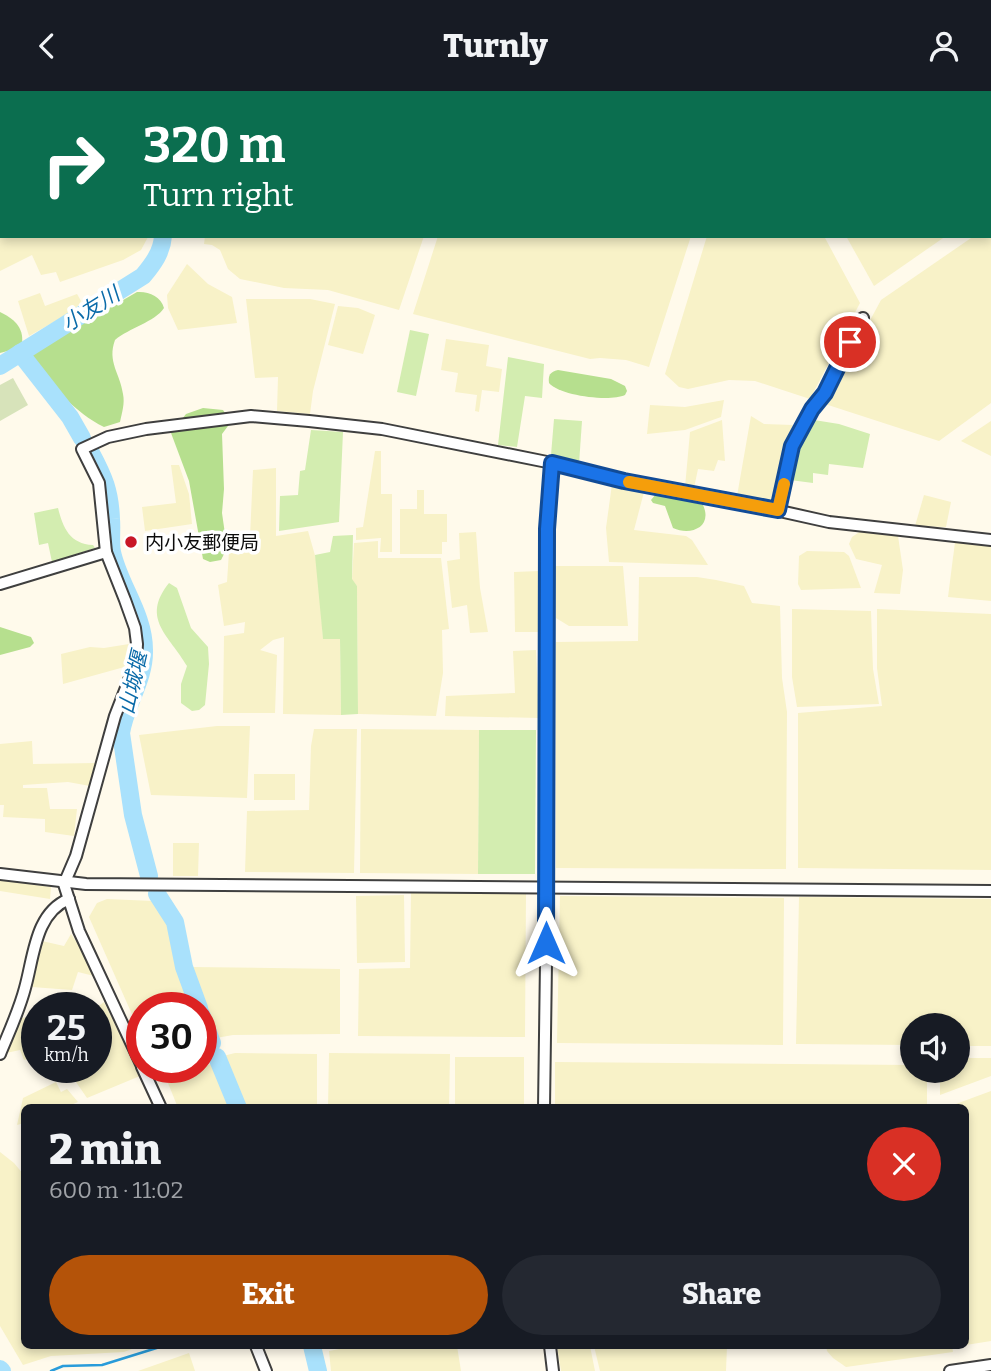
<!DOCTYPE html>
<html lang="en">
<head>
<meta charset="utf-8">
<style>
	:root { --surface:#171b24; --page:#242831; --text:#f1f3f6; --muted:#9ea1a6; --accent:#b45309 }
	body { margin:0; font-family:Bitter,"Noto Sans JP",serif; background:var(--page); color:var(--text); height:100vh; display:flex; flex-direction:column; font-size:26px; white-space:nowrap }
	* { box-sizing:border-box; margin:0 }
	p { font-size:23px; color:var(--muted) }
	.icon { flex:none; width:38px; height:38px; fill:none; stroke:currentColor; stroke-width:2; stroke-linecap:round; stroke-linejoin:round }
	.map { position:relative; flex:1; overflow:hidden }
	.side { position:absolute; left:21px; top:1013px; width:948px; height:245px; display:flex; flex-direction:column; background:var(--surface); border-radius:10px; box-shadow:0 4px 10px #0003 }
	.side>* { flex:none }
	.hud { position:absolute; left:0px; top:0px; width:992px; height:147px; box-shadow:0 4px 10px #0003; background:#0b6e4f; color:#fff; overflow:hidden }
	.controls { position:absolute; left:900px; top:922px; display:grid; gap:14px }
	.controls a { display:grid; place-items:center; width:70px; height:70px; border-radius:50%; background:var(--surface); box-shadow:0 4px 10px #0003; font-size:35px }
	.speed { position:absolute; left:21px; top:901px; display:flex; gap:14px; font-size:35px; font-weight:700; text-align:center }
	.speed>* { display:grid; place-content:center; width:91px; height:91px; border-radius:50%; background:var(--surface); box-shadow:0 4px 10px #0003; line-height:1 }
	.speed small { font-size:18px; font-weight:400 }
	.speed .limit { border:10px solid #d22; background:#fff; color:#111 }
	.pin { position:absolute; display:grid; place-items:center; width:60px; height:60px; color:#fff; margin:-30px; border:4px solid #fff; border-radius:50%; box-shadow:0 2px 7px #0007 }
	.me { position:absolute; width:77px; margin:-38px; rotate:0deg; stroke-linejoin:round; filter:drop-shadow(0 0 5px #0008) }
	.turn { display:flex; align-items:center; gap:24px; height:147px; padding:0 28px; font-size:32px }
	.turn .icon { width:91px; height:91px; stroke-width:2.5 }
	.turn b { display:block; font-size:49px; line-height:60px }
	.round { display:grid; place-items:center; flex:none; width:74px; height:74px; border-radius:37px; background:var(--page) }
	.summary { display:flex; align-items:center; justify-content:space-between; height:119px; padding:0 28px }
	h1 { font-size:42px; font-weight:800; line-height:52px }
	.primary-button { display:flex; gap:14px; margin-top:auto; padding:14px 28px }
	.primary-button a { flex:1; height:80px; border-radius:42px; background:var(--accent); color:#fff; font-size:28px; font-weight:800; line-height:80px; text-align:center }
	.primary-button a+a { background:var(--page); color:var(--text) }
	header { display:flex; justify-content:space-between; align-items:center; height:91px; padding:0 28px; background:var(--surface); font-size:32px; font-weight:800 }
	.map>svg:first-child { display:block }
	.farmland { fill:#f8f2c8 }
	.green { fill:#d3edb0 }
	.forest { fill:#b6df8e }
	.cemetery { fill:#d7e3ba }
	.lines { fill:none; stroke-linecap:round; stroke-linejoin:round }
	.stream { stroke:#299cda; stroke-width:2.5 }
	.river { stroke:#a9e1fc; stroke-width:18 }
	.minor-casing { stroke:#3f3f3f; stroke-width:14 }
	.minor { stroke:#fff; stroke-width:10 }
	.route-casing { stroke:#114b97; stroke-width:18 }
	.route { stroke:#1a73e8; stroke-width:12 }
	.slow { stroke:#f59e0b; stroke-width:12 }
	.poi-dot { fill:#c91727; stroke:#fff; stroke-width:2.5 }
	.labels { text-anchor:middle; stroke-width:7; stroke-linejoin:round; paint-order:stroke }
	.poi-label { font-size:19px; fill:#0c0c0c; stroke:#fff; text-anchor:start }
	.water-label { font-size:21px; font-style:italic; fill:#0a6ba9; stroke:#fff }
</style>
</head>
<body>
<header><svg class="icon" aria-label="back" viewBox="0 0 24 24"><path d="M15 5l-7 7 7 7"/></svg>Turnly<svg class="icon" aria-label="person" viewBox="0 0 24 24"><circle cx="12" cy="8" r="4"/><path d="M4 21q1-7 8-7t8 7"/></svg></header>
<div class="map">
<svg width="991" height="1280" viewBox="0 0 991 1280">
	<rect width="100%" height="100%" fill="#fffaeb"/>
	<g class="farmland">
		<polygon points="991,134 991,312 939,350 825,313 881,209 974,145 990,145"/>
		<polygon points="4,145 148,145 148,146 141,159 123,169 60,191 56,181 41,184 32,164 0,180 0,147"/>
		<polygon points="205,145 424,145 399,219 328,199 284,197 240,188 228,178 220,159 212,154 204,153"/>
		<polygon points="438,145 691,145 649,276 626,269 600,267 590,268 413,223"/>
		<polygon points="707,145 824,145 860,212 810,308 755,290 729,289 688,298 679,296 665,283"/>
		<polygon points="846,145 946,145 874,195"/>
		<polygon points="187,173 208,193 232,206 237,232 178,239 168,217 167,204"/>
		<polygon points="40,202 45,215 77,203 81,210 75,219 29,245 18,210"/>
		<polygon points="246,208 310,208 335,213 313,300 310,323 277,320 278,286 255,287"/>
		<polygon points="338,215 358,217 375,224 363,263 328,254"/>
		<polygon points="446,248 489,254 486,275 502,278 499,301 482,299 479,321 475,320 477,304 455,301 458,282 441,279"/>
		<polygon points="724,309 721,326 685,339 647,343 650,314 685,316"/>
		<polygon points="751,325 764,333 793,334 784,356 771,412 737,405"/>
		<polygon points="722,329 725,370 718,369 714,380 698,378 694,397 685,396 690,341"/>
		<polygon points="991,330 991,365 961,350"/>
		<polygon points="375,360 381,360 381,403 392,403 392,461 380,461 381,447 356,449 356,437 363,436"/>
		<polygon points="171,374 179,374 189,403 192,433 145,440 142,416 176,412"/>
		<polygon points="276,377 276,445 308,440 318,475 323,547 340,547 341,624 283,623 284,546 273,549 260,559 277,564 275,622 223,622 224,545 244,542 245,531 224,535 218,494 227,491 230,445 250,446 253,379"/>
		<polygon points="612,393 644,401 634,439 686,445 692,449 708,474 609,471 606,437"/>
		<polygon points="417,399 424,399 424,423 447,423 447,451 442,451 442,463 400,463 400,418 417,418"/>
		<polygon points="924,404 951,411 946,436 915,435"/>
		<polygon points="861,440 898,445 903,479 900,503 874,502 882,474 856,468 849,453 852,446"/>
		<polygon points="476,441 480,497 488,541 470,542 467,514 452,517 447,470 460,468 459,442"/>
		<polygon points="378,450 378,467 441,467 449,538 442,539 443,582 436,625 358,623 357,495 352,489 354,452"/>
		<polygon points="955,451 991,455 991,510 948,506"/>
		<polygon points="807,460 844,461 849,465 861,497 801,499 798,493 799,465"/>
		<polygon points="555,475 623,475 628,535 569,535 556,527"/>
		<polygon points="539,480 541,541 515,541 514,481"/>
		<polygon points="639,486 697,486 716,489 744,495 752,512 780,515 782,587 787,621 786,778 556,777 556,551 638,550"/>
		<polygon points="792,518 871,520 873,578 879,613 797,616 792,586"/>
		<polygon points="877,518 991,523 991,779 798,777 798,622 882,615 877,577"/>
		<polygon points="129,553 132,561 128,575 63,593 61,563 90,556 104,557"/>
		<polygon points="536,559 539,627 445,625 446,605 515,602 513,560"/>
		<polygon points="217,635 250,635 247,707 151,704 139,644"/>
		<polygon points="314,638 357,638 354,782 245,781 247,720 309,719 311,655"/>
		<polygon points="361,638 479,639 478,783 360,782"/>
		<polygon points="32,650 33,673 95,672 90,695 68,691 23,694 23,697 47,697 50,718 77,718 74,745 45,741 45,728 3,726 4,714 0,714 0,653"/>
		<rect x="254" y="683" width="41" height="26"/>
		<polygon points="173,752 199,752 198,785 173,785"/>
		<polygon points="0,789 51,796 50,808 0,800"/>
		<polygon points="411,801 526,802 525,946 358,945 359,878 410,877"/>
		<polygon points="404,804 405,871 357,872 356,805"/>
		<polygon points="560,805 784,807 783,954 557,952"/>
		<polygon points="799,806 991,808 991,955 957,955 957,934 912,934 912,954 796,953"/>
		<polygon points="107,808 153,810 166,826 172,838 180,887 191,917 142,917 142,946 89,826 97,812"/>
		<polygon points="71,843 82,859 94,885 78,881 72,899 32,896 42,850 64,855"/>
		<polygon points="191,876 340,878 340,943 233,944 216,947"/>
		<polygon points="104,911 140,985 87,1007 67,978 63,977 96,976 96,917"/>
		<polygon points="29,926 31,935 37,935 37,965 24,969 20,959 6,962 22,927"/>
		<polygon points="235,962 317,963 317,1017 243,1017 223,965"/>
		<polygon points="329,962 450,963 449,1017 328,1017"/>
		<rect x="455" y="966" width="69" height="51"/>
		<polygon points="957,967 991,967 991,985 940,1004 940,980 957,980"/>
		<polygon points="555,971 912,974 912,980 927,980 927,1017 555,1017"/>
		<polygon points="213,972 232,1017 178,1017 168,992"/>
		<polygon points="56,991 61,1001 67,998 78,1011 64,1017 24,1017 24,1032 17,1034 23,1007"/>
		<polygon points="991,1000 991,1250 966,1254 966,1017 945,1017"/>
		<polygon points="0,1061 14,1072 24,1084 24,1255 140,1255 124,1261 51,1265 23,1274 0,1235"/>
		<polygon points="355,1255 457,1255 461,1280 331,1280 329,1260"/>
		<polygon points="557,1255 590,1255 595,1280 561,1280"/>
		<polygon points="594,1255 727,1255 726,1280 600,1280"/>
		<polygon points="826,1255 952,1255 953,1261 846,1276 833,1267 827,1260"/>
		<polygon points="189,1262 195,1280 138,1280"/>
	</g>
	<g class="green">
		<polygon points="410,239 429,243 416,305 397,301"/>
		<polygon points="508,266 544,273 542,307 525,305 517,356 498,354"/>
		<polygon points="554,328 582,330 579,373 551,364"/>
		<polygon points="814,329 839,333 870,343 863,377 829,373 828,384 813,382 813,392 790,389 799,353"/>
		<polygon points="311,339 343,341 339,431 279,440 280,405 298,404 300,380 305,379"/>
		<path d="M58 417C63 437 70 453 93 454L95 457 52 471 48 452 39 454 34 422Z"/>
		<polygon points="353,444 352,488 357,495 358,623 341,624 340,548 323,548 315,464 330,461 333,445"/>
		<path d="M169 492 177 497 191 537 208 556 209 573 205 614 199 619 192 620 181 612V593L187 575C170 545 140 528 169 492Z"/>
		<polygon points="479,639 536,639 535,783 478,783"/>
	</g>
	<g class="forest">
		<path d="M137 201C148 200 161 205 164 217 155 231 129 237 115 249 107 271 120 282 123 303 125 312 122 322 120 331L104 336C75 322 51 293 31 269L32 262Z"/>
		<path d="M0 221C13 227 24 236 22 252L15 258 0 262Z"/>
		<path d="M558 279 611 288 625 295 627 300 625 304C610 311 560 305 549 292 548 284 550 281 558 279Z"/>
		<polygon points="203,317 223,319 227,325 228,335 222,343 224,398 222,422 227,457 221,469 210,471 203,468 189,390 171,342 186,323"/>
		<path d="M656 403H662L703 414C713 436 691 445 673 437L665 415 653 412 651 409Z"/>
		<polygon points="0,536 31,546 34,552 30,556 0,564"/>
	</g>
	<polygon class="cemetery" points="13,287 28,314 0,330 0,294"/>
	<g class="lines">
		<polyline class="stream" points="51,1280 63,1275 102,1274 163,1255"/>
		<g class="river">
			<polyline points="117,0 118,2"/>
			<polyline points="20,262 70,326 82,347"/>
			<path d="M0 275 143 185C153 173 162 161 163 145"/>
			<path d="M91 362C104 386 110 401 111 428 112 439 110 451 112 461 119 494 144 523 144 559 145 588 125 614 121 642L133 724 149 785"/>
			<polyline points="157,803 175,831 184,876 199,917"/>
			<polyline points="201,923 212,952"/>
			<polyline points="217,966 238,1017"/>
			<polyline points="312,1255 318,1280"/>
			<polyline points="0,1278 2,1280"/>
		</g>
		<defs>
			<g id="minor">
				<polyline points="68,2 69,0"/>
				<polyline points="0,89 2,87"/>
				<polyline points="778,419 792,355 812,318 825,301 863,227"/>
				<polyline points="0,493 106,461"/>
				<polyline points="0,783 86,793 991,800"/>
				<path d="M0 963C9 941 19 920 25 897 34 865 35 822 69 808"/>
				<polyline points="142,975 79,840 64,793 76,765 115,625 136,571 137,553 135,537 125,509 106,461 99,392 82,358 108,346 146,338 251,325 309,330 382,338 552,372 624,390 726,408 829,431 991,449"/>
				<polyline points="142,976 161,1017"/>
				<polyline points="544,1017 547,798 545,633 548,542 546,438 552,372"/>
				<polyline points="256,1255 266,1280"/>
				<polyline points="550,1255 553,1280"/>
				<polyline points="950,1280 991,1274"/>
			</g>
		</defs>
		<use href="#minor" class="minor-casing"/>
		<use href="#minor" class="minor"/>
	</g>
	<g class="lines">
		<defs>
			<polyline id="route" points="546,852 547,438 552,372 624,390 778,419 792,355 812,318 825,302 850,251"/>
		</defs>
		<use href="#route" class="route-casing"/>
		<use href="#route" class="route"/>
		<polyline class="slow" points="629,391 778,419 784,393"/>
	</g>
	<circle class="poi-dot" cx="131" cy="451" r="7"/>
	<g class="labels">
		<g class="poi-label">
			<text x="145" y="458">内小友郵便局</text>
		</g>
		<g class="water-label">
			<text transform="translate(91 218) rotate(-32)" y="7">小友川</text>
			<text transform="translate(133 592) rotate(-77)" y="7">山城堰</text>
		</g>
	</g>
</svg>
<div class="controls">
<a><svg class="icon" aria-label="sound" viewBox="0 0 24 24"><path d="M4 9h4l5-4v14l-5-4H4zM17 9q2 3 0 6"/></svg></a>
</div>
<div class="speed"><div>25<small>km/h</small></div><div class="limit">30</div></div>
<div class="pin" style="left:850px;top:251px;background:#d93025"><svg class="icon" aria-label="arrive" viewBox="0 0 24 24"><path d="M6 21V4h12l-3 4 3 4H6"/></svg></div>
<svg class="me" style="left:546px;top:852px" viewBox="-20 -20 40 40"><path d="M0-17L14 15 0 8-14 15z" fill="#1a73e8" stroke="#fff" stroke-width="4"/></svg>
<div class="hud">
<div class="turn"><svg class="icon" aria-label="right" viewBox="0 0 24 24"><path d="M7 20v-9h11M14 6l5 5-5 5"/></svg><div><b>320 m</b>Turn right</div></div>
</div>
<section class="side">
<div class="summary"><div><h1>2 min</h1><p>600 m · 11:02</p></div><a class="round" style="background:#d93025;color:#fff"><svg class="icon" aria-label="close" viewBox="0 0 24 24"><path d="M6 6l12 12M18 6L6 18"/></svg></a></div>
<div class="primary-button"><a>Exit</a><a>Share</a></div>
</section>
</div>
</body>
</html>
